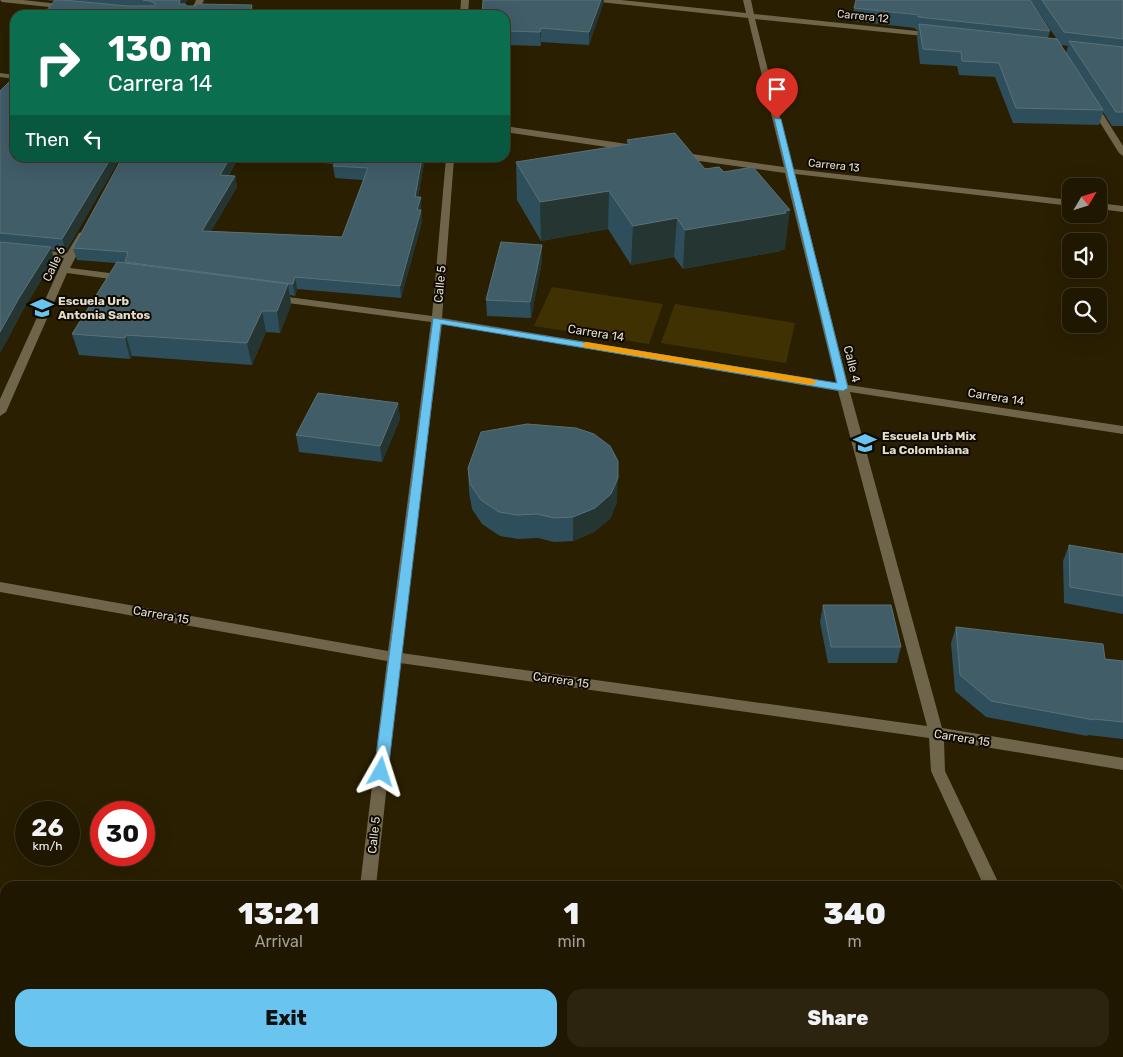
<!DOCTYPE html>
<html lang="en">
<head>
<meta charset="utf-8">
<style>
	:root { --surface:#201700; --page:#2d240f; --text:#f1f3f6; --muted:#a29f99; --line:#3d3622; --accent:#69c4f0 }
	body { margin:0; font-family:Rubik,sans-serif; background:var(--page); color:var(--text); height:100vh; display:flex; flex-direction:column; font-size:19px; white-space:nowrap }
	* { box-sizing:border-box; margin:0 }
	p { font-size:16px; color:var(--muted) }
	.icon { flex:none; width:28px; height:28px; fill:none; stroke:currentColor; stroke-width:2; stroke-linecap:round; stroke-linejoin:round }
	.map { position:relative; flex:1; overflow:hidden }
	.drawer { position:absolute; left:0px; top:881px; width:1124px; height:176px; display:flex; flex-direction:column; background:var(--surface); border-radius:15px 15px 0 0; box-shadow:0 5px 20px #0002,0 0 0 1px var(--line) }
	.drawer>* { flex:none }
	.guide { position:absolute; left:10px; top:10px; width:500px; height:152px; border-radius:15px; box-shadow:0 5px 20px #0002,0 0 0 1px var(--line); background:#0b6e4f; color:#fff; overflow:hidden }
	.needle { width:32px; rotate:52deg }
	.controls { position:absolute; left:1062px; top:178px; display:grid; gap:10px }
	.controls a { display:grid; place-items:center; width:45px; height:45px; border-radius:10px; background:var(--surface); box-shadow:0 5px 20px #0002,0 0 0 1px var(--line); font-size:25px }
	.speed { position:absolute; left:15px; top:801px; display:flex; gap:10px; font-size:25px; font-weight:700; text-align:center }
	.speed>* { display:grid; place-content:center; width:65px; height:65px; border-radius:50%; background:var(--surface); box-shadow:0 5px 20px #0002,0 0 0 1px var(--line); line-height:1 }
	.speed small { font-size:12px; font-weight:400 }
	.speed .limit { border:8px solid #d22; background:#fff; color:#111 }
	.pin { position:absolute; display:grid; place-items:center; width:42px; height:42px; color:#fff; margin:-51px -21px; border-radius:50% 50% 50% 0; rotate:-45deg; box-shadow:0 0 5px #0007 }
	.pin .icon { rotate:45deg }
	.me { position:absolute; width:55px; margin:-28px; rotate:6deg; stroke-linejoin:round; filter:drop-shadow(0 0 4px #0008) }
	.turn { display:flex; align-items:center; gap:18px; height:105px; padding:0 15px; font-size:22px }
	.turn .icon { width:65px; height:65px; stroke-width:2.5 }
	.turn b { display:block; font-size:35px; line-height:42px }
	.then { display:flex; align-items:center; height:48px; padding:0 15px; background:#0003; gap:10px; font-size:19px }
	.eta { display:flex; justify-content:space-evenly; align-items:center; height:85px; text-align:center }
	.eta b { font-size:30px; font-weight:800; line-height:35px }
	.button { display:flex; gap:10px; margin-top:auto; padding:10px 15px }
	.button a { flex:1; height:58px; border-radius:15px; background:var(--accent); color:#111; font-size:20px; font-weight:800; line-height:58px; text-align:center }
	.button a+a { background:var(--page); color:var(--text) }
	.map>svg:first-child { display:block }
	.green { fill:#403102 }
	.lines { fill:none; stroke-linecap:round; stroke-linejoin:round }
	.minor { fill:#6f654a; fill-rule:evenodd }
	.wall { fill:#2e4e5b; fill-rule:evenodd }
	.shaded-wall { fill:#243532 }
	.building { fill:#415d68; stroke:#5b7177 }
	.route { fill:#69c4f0; stroke:#447f9c }
	.slow { fill:#f59e0b }
	.labels { text-anchor:middle; stroke-width:4; stroke-linejoin:round; paint-order:stroke }
	.far-street-label { font-size:11px; fill:#e4ddcc; stroke:#0e0901 }
	.street-label { font-size:12px; fill:#e4ddcc; stroke:#0e0901 }
	.poi-label { font-size:12px; font-weight:bold; fill:#e4ddcc; stroke:#0e0901; text-anchor:start }
</style>
</head>
<body>
<div class="map">
<svg width="1123" height="1057" viewBox="0 0 1123 1057">
	<rect width="100%" height="100%" fill="#2a1f00"/>
	<g class="green">
		<polygon points="552,287 663,304 649,344 534,326"/>
		<polygon points="675,304 795,323 786,363 661,343"/>
	</g>
	<g class="lines">
		<g class="minor">
			<polygon points="0,0 23,0 68,5 72,7 68,9 2,2"/>
			<polygon points="196,0 204,0 197,15 189,15"/>
			<polygon points="461,0 469,0 468,15 460,15"/>
			<path d="M596 0H621L746 13 743 0H751L754 14 936 33 937 35 933 37 755 19 793 169 1071 200V206L795 174 848 385 1123 426V434L850 392 942 728 1123 758V770L944 740 945 771 1000 886H984L931 771 929 738 400 663 376 886H360L387 661 0 592V582L388 651 431 322 273 301 268 298 273 295 432 316 446 158H454L442 318 836 383 785 173 678 158 674 155 678 152 784 167 748 18 600 2ZM442 324 838 391 927 726 401 653Z"/>
			<polygon points="0,73 15,75 15,79 0,77"/>
			<polygon points="1090,103 1096,103 1123,146 1123,156 1119,153 1089,105"/>
			<polygon points="505,126 634,145 638,148 634,151 505,132"/>
			<polygon points="1099,203 1123,206 1123,212 1099,209"/>
			<polygon points="82,232 87,235 70,268 125,275 130,278 125,281 67,273 6,412 0,416 0,399 64,258 38,256 33,253 38,250 67,253 79,233"/>
			<polygon points="341,1052 359,1052 358,1057 340,1057"/>
			<polygon points="1077,1052 1096,1052 1098,1057 1079,1057"/>
		</g>
	</g>
	<g class="wall">
		<polygon points="46,0 187,0 185,4 187,6 252,5 253,12 266,12 266,15 43,15 54,1"/>
		<polygon points="483,0 604,0 603,4 589,45 541,42 541,46 505,45 505,15"/>
		<path d="M1030 0H1123V126H1112L1103 112 1099 125 1013 123 995 77 959 75 957 66 920 64 917 38 918 30H916L915 28 852 21 854 8 1050 31 1048 38H1056ZM1061 45 1068 46 1066 53Z"/>
		<polygon points="0,91 120,158 66,251 51,250 54,259 23,310 0,353"/>
		<polygon points="627,140 705,169 785,249 781,250 781,251 683,269 674,257 631,265 608,229 541,241 517,200 516,162 627,145"/>
		<polygon points="238,158 229,175 235,176 237,187 211,231 342,237 363,180 335,178 333,166 335,164 296,161 296,158 425,158 418,197 421,209 421,211 422,222 401,298 297,289 295,296 290,295 291,305 280,333 266,332 252,365 132,356 130,359 79,355 72,334 116,263 77,260 73,248"/>
		<polygon points="542,245 542,261 531,318 487,316 486,300"/>
		<polygon points="398,403 400,419 382,462 299,452 296,435"/>
		<polygon points="468,468 617,502 610,519 594,532 573,541 554,542 538,538 518,539 500,536 482,524 472,509 469,492"/>
		<polygon points="1069,545 1123,554 1123,614 1064,603 1063,561"/>
		<polygon points="823,605 901,647 897,663 828,663 820,622"/>
		<polygon points="956,627 1105,659 1123,661 1123,739 1088,735 1087,736 986,717 955,691 951,643"/>
	</g>
	<g class="shaded-wall">
		<polygon points="180,0 187,0 181,15 179,4"/>
		<polygon points="601,0 604,0 603,4 589,45 589,32"/>
		<polygon points="541,28 541,46 540,32"/>
		<polygon points="111,158 120,158 66,251 62,239"/>
		<polygon points="230,158 238,158 222,186 220,175"/>
		<polygon points="422,158 425,158 416,208 415,197"/>
		<polygon points="235,176 237,187 204,243 202,231"/>
		<polygon points="609,191 608,229 541,241 540,202"/>
		<polygon points="421,197 422,222 401,298 400,286 417,210"/>
		<polygon points="790,210 785,249 781,250 781,251 683,269 685,230"/>
		<polygon points="677,218 674,257 631,265 633,226"/>
		<polygon points="542,245 542,261 531,318 530,302"/>
		<polygon points="51,247 54,259 23,310 0,353 0,332 19,298"/>
		<polygon points="295,277 297,289 295,296 293,284"/>
		<polygon points="288,284 291,305 280,333 277,311"/>
		<polygon points="262,311 266,332 252,365 247,343"/>
		<polygon points="126,335 132,356 130,359 125,338"/>
		<polygon points="398,403 400,419 382,462 380,446"/>
		<polygon points="618,478 617,502 610,519 594,532 573,541 573,517"/>
	</g>
	<g class="building">
		<polygon points="55,0 63,0 127,6 154,6 156,4 150,1 143,0 180,0 179,4 185,4 187,6 195,6 197,4 252,5 250,12 266,12 265,15 43,15"/>
		<polygon points="483,0 601,0 589,32 541,28 540,32 505,31 505,15 482,15"/>
		<polygon points="856,0 1030,0 1050,31 918,17 918,15 854,8"/>
		<polygon points="1042,0 1123,0 1123,39 1064,32"/>
		<polygon points="919,24 1057,39 1103,110 1016,108 999,63 962,61 961,52 923,49"/>
		<polygon points="1069,41 1123,47 1123,112 1116,112"/>
		<polygon points="15,76 15,158 111,158 62,239 0,233 0,91"/>
		<polygon points="675,133 705,169 719,167 724,172 753,167 790,210 785,211 786,213 685,230 677,218 633,226 609,191 540,202 516,162 630,144 627,140"/>
		<polygon points="122,158 230,158 220,175 235,176 202,231 342,237 368,168 333,166 338,158 422,158 415,197 421,197 417,210 421,210 400,286 295,277 293,284 125,262 128,252 73,248"/>
		<polygon points="0,242 51,247 19,298 0,332"/>
		<polygon points="501,242 542,245 530,302 486,300"/>
		<polygon points="117,262 288,284 277,311 262,311 247,343 126,335 125,338 72,334"/>
		<polygon points="318,393 398,403 380,446 296,435"/>
		<polygon points="527,424 576,428 594,434 610,446 618,461 618,478 611,494 595,508 573,517 554,518 537,514 517,515 499,512 481,500 470,484 468,468 481,432"/>
		<polygon points="1069,545 1123,554 1123,596 1070,587"/>
		<polygon points="823,605 891,605 901,647 831,647"/>
		<polygon points="956,627 1103,644 1105,659 1123,661 1123,722 1094,719 1094,720 991,701 960,675"/>
	</g>
	<polygon class="route" points="774,118 781,119 848,388 843,391 441,324 388,772 386,775 381,777 376,775 374,772 433,318 837,383"/>
	<polygon class="slow" points="586,342 812,379 817,382 812,385 583,347 583,343"/>
	<defs>
		<symbol id="school-bare" viewBox="-9 -9 18 18"><path d="M0-5L7-2L0 1L-7-2ZM-4 1L0 2.5L4 1V4Q0 6-4 4Z" fill="#69c4f0" stroke="#0e0901" stroke-width="2.5" paint-order="stroke"/></symbol>
	</defs>
	<g fill-rule="evenodd">
		<use href="#school-bare" x="26" y="292" width="32" height="32"/>
		<use href="#school-bare" x="849" y="427" width="32" height="32"/>
	</g>
	<g class="labels">
		<g class="far-street-label">
			<text transform="translate(863 16) rotate(6)" y="4">Carrera 12</text>
			<text transform="translate(834 165) rotate(6)" y="4">Carrera 13</text>
		</g>
		<g class="street-label">
			<text transform="translate(54 264) rotate(-65)" y="4">Calle 6</text>
			<text transform="translate(440 284) rotate(-85)" y="4">Calle 5</text>
			<text transform="translate(596 333) rotate(9)" y="4">Carrera 14</text>
			<text transform="translate(852 364) rotate(76)" y="4">Calle 4</text>
			<text transform="translate(996 397) rotate(9)" y="4">Carrera 14</text>
			<text transform="translate(161 615) rotate(10)" y="4">Carrera 15</text>
			<text transform="translate(561 680) rotate(8)" y="4">Carrera 15</text>
			<text transform="translate(962 738) rotate(9)" y="4">Carrera 15</text>
			<text transform="translate(374 835) rotate(-84)" y="4">Calle 5</text>
		</g>
		<g class="poi-label">
			<text x="58" y="305">Escuela Urb<tspan x="58" dy="14">Antonia Santos</tspan></text>
			<text x="882" y="440">Escuela Urb Mix<tspan x="882" dy="14">La Colombiana</tspan></text>
		</g>
	</g>
</svg>
<div class="controls">
<a><svg class="needle" viewBox="-14 -14 28 28"><path d="M0-13l5 13h-10z" fill="#e53935"/><path d="M0 13l5-13h-10z" fill="#a29f99"/></svg></a>
<a><svg class="icon" aria-label="sound" viewBox="0 0 24 24"><path d="M4 9h4l5-4v14l-5-4H4zM17 9q2 3 0 6"/></svg></a>
<a><svg class="icon" aria-label="search" viewBox="0 0 24 24"><circle cx="10" cy="10" r="6"/><path d="M15 15l6 6"/></svg></a>
</div>
<div class="speed"><div>26<small>km/h</small></div><div class="limit">30</div></div>
<div class="pin" style="left:777px;top:119px;background:#d93025"><svg class="icon" aria-label="arrive" viewBox="0 0 24 24"><path d="M6 21V4h12l-3 4 3 4H6"/></svg></div>
<svg class="me" style="left:381px;top:772px" viewBox="-20 -20 40 40"><path d="M0-17L14 15 0 8-14 15z" fill="#69c4f0" stroke="#fff" stroke-width="4"/></svg>
<div class="guide">
<div class="turn"><svg class="icon" aria-label="right" viewBox="0 0 24 24"><path d="M7 20v-9h11M14 6l5 5-5 5"/></svg><div><b>130 m</b>Carrera 14</div></div>
<div class="then">Then<svg class="icon" aria-label="left" viewBox="0 0 24 24"><path d="M17 20v-9H6M10 6l-5 5 5 5"/></svg></div>
</div>
<section class="drawer">
<div class="eta">
<div><b>13:21</b><p>Arrival</p></div>
<div><b>1</b><p>min</p></div>
<div><b>340</b><p>m</p></div>
</div>
<div class="button"><a>Exit</a><a>Share</a></div>
</section>
</div>
</body>
</html>
